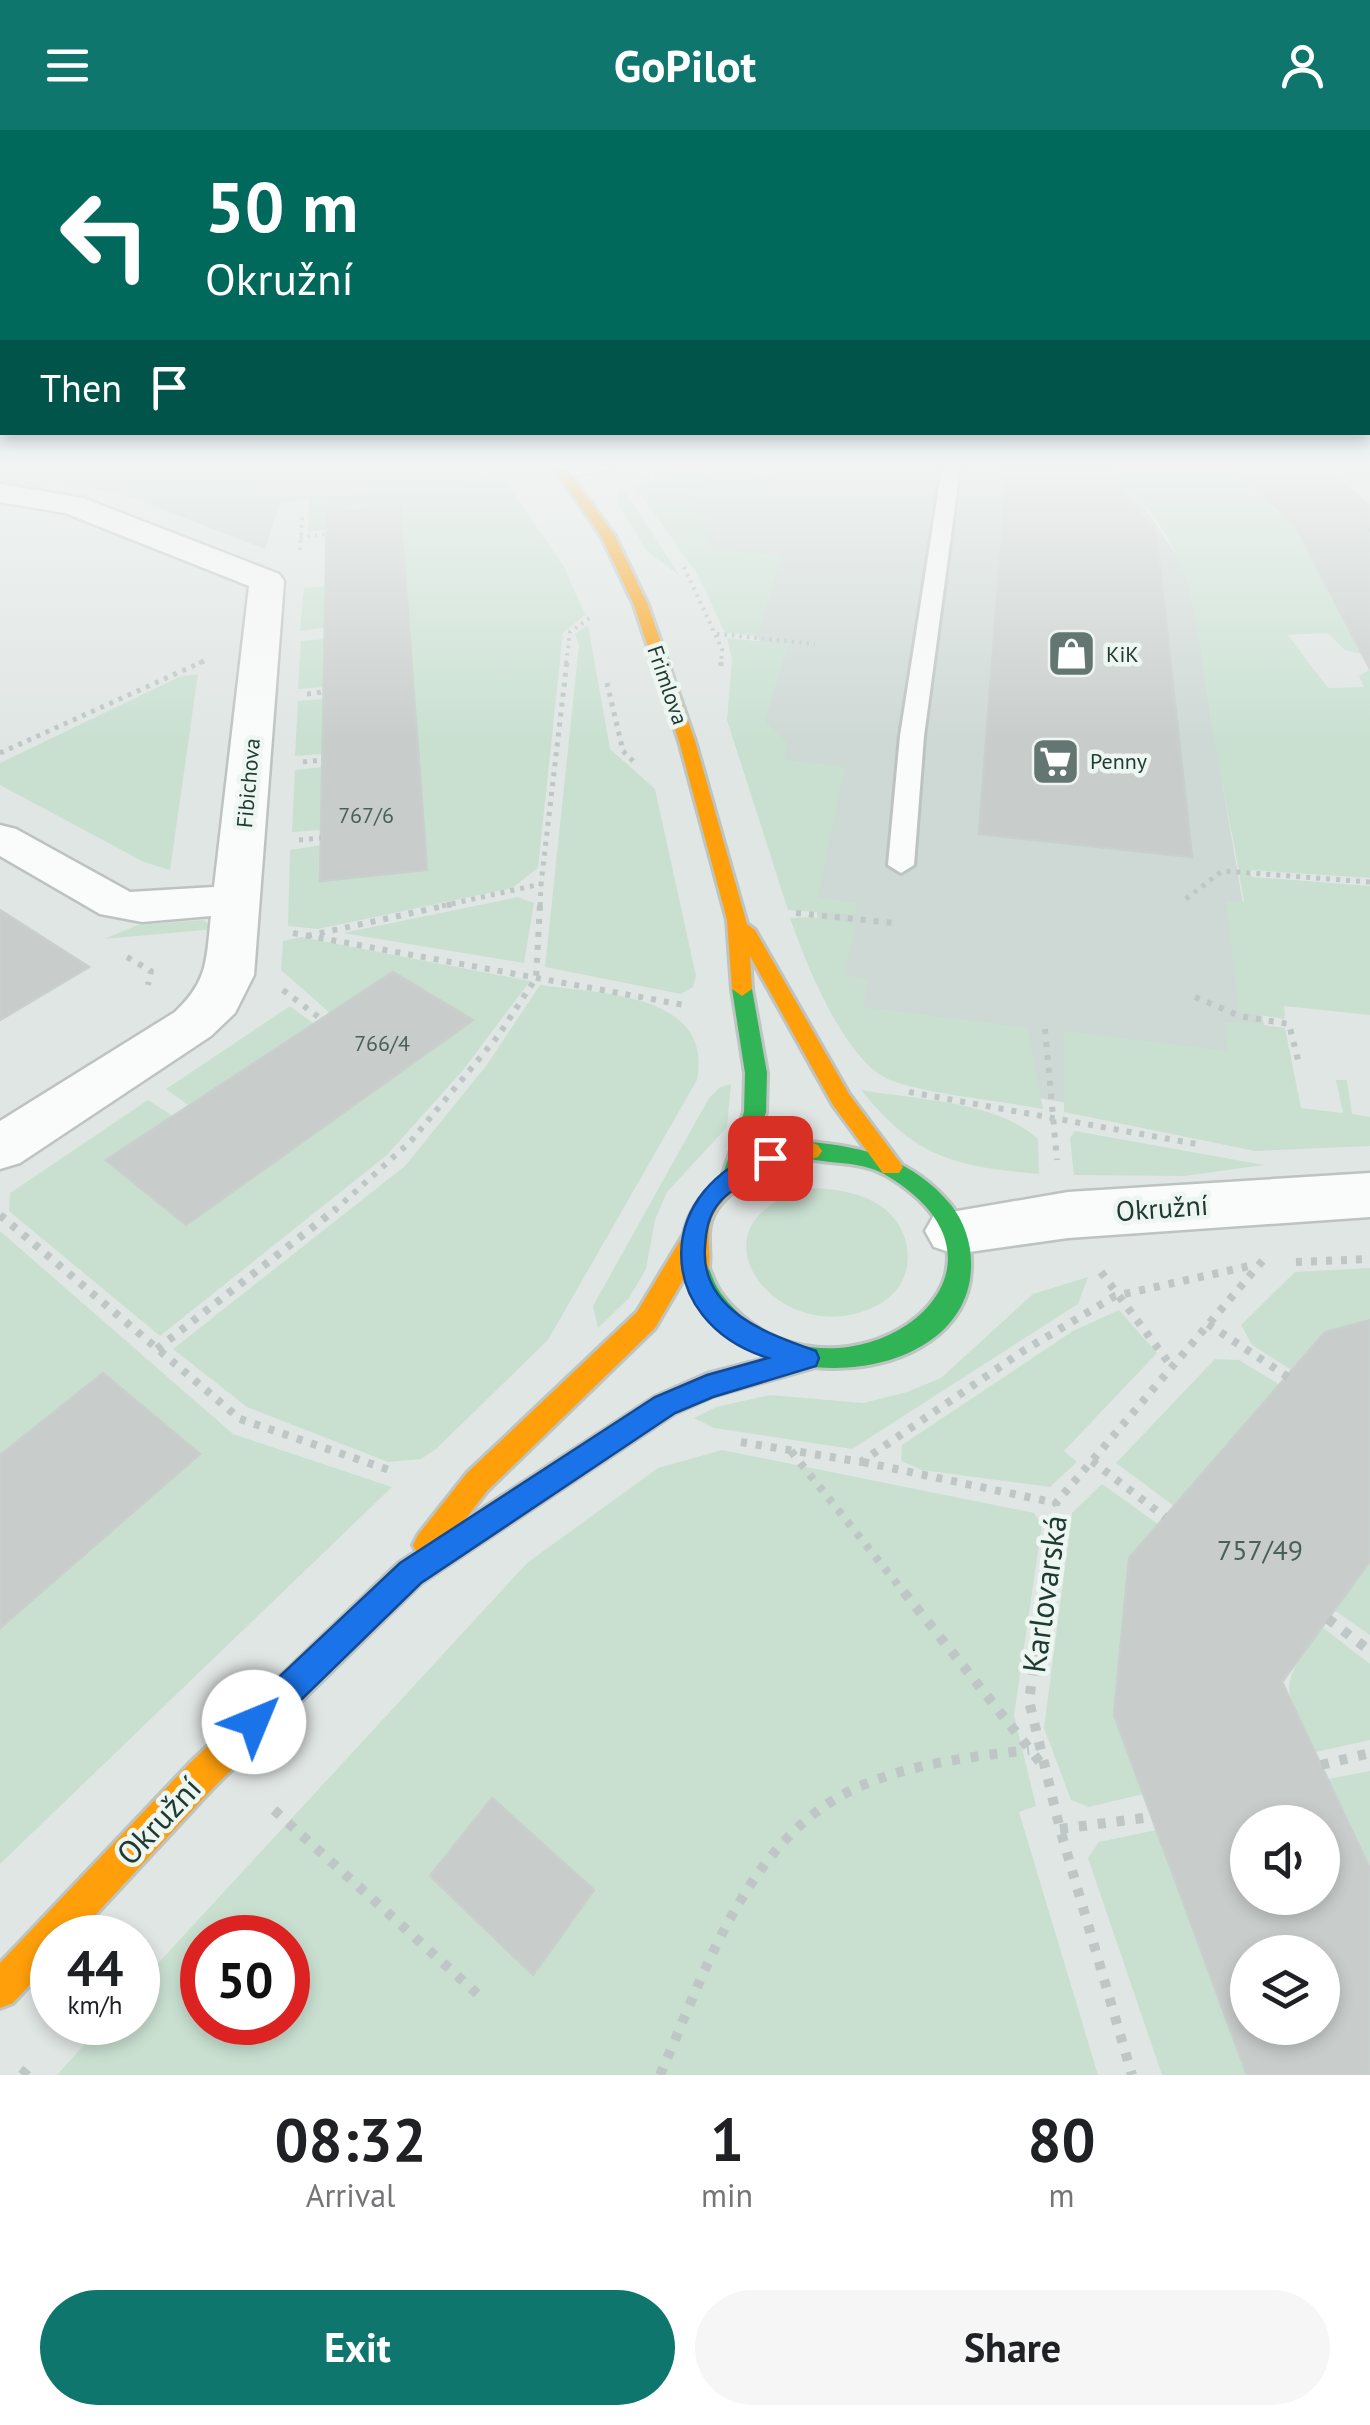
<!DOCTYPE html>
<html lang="en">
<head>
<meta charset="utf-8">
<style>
	:root { --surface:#fff; --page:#f6f6f6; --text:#202124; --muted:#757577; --accent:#0f766e }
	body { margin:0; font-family:"PT Sans",sans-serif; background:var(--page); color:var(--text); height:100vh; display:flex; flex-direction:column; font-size:38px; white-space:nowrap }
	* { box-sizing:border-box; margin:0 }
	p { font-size:32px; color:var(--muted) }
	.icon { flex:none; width:55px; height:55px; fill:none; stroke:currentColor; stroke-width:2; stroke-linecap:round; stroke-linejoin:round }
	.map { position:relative; height:1945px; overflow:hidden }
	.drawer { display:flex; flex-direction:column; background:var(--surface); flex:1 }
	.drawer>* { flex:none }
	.guide { position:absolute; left:0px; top:0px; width:1370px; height:305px; box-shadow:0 5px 15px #0003; background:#00695c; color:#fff; overflow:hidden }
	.controls { position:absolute; left:1230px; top:1675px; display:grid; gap:20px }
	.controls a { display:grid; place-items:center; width:110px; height:110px; border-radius:50%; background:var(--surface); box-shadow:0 5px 15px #0003; font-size:50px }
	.speed { position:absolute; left:30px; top:1785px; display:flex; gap:20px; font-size:50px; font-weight:700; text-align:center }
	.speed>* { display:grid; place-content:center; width:130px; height:130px; border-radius:50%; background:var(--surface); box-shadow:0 5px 15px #0003; line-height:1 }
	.speed small { font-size:25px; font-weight:400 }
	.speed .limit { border:15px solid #d22; background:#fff; color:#111 }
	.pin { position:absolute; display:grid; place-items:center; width:85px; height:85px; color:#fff; margin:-42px; border-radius:20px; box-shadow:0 5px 15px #0006 }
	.me { position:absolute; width:110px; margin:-55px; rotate:45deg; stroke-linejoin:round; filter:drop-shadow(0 0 8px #0008) }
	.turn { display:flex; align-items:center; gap:35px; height:210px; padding:0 40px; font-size:45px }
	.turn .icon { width:130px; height:130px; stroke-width:2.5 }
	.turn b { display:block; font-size:70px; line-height:85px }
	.then { display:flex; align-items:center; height:95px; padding:0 40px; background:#0003; gap:20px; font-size:38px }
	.eta { display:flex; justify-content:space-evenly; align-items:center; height:170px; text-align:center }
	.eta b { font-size:60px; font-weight:700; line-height:70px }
	.action { display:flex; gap:20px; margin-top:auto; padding:20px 40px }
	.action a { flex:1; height:115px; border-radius:60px; background:var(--accent); color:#fff; font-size:40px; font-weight:700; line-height:115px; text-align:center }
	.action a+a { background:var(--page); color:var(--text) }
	header { display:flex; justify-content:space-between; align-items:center; height:130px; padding:0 40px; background:var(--accent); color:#fff; font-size:45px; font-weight:700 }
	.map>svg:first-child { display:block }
	.built { fill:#ced8d4 }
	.green { fill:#c9e0d1; fill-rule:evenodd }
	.building { fill:#c8cdcb; stroke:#c9cfcd; stroke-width:2.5; fill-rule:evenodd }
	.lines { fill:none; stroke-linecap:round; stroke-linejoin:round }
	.lane-casing { stroke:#bdc3c1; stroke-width:6 }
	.street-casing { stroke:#bdc3c1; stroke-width:5 }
	.fast-casing { stroke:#bdc4c1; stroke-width:6 }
	.slow-casing { stroke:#bdc4c1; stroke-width:6 }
	.jam-casing { stroke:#bdc4c1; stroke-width:6 }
	.path-far4 { stroke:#bec7c5; stroke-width:4; stroke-dasharray:2.5 5; stroke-linecap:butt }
	.path-far3 { stroke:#bec7c5; stroke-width:5; stroke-dasharray:4 6; stroke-linecap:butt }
	.path-far2 { stroke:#bec7c5; stroke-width:6; stroke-dasharray:5 8; stroke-linecap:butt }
	.path-far1 { stroke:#bec7c5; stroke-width:8; stroke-dasharray:6 9; stroke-linecap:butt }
	.path { stroke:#bec7c5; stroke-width:10; stroke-dasharray:8 11; stroke-linecap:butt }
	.lane { fill:#fafbfb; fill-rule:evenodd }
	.street { fill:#fafbfb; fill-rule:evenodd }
	.fast { fill:#30b455; fill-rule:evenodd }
	.slow { fill:#ff9f0a; fill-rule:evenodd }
	.jam { fill:#e5322d; fill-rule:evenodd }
	.route { fill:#1a73e8; stroke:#114b97; stroke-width:2.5 }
	.labels { text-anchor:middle; stroke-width:9; stroke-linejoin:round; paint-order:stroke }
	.far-poi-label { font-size:22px; fill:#1f3933; stroke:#eef6f2; text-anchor:start }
	.far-street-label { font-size:22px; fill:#1f3933; stroke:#eef6f2 }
	.number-label { font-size:22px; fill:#4a5f5a }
	.street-label { font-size:28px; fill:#1f3933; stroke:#eef6f2 }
	.near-number-label { font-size:28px; fill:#4a5f5a }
	.near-street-label { font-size:32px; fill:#1f3933; stroke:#eef6f2 }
</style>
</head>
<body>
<header><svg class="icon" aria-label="menu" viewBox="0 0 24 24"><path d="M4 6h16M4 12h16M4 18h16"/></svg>GoPilot<svg class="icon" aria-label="person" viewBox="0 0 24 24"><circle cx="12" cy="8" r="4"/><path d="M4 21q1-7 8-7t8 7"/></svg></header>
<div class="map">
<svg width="1370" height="1945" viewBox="0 0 1370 1945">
	<rect width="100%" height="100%" fill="#e0e6e4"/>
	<g class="built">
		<polygon points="0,338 479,338 488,349 280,373 265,419 116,362 51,354 41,362 7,355"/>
		<polygon points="709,338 1109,338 1133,360 1183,435 1198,480 1209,577 1270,931 1120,982 879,941 825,823 816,779 757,590 763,519 736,456 659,346"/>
	</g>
	<g class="green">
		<polygon points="709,338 771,338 769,345 706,340 687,383 714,387 704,407 716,420 782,426 757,506 725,503 698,445 635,357 659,346"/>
		<path d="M1109 338H1243L1250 345 1243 346 1277 382 1289 381 1363 524 1345 520 1328 503 1288 505 1328 558 1364 557 1359 546 1370 539V748L1248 740 1252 747 1370 756V885L1284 876 1285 889 1239 882 1226 771 1244 772C1234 707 1218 642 1209 577 1193 471 1195 416 1109 338Z"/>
		<polygon points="488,349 505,350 564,437 585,485 563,503 538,738 512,758 318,799 288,796 290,720 321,715 321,751 427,740 400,379 327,383 326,400 308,402 309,369"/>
		<polygon points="621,356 680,446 647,421 616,370"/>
		<polygon points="325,456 324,498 300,501 304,458"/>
		<polygon points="588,495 610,619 655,659 696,846 693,857 681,864 545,837 579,515 575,504"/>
		<polygon points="727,508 788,514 765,591 788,614 784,630 845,637 818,767 856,773 857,785 788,780 727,590 732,529"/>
		<polygon points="324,509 324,557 298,559 301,511"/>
		<polygon points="198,544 170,740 144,732 0,655 0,633 179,547"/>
		<polygon points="324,569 322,624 295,626 298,571"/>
		<polygon points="322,637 321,700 292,702 295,640"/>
		<polygon points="518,767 534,773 524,833 343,803"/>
		<path d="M811 787 856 793 845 844 868 850 863 877 1028 898 1043 979C1003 971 925 964 890 950 845 932 805 832 790 788Z"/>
		<polygon points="203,790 215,799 104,809 138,795"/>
		<polygon points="301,807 530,851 464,939 387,1025 160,1206 9,1081 10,1063 148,970 173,986 107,1030 187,1095 473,890 393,842 330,883 281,840 283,811"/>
		<path d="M540 855C599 864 714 862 697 950L548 1210 436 1319 421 1329 388 1332 247 1277 173 1219 405 1036 486 936Z"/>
		<polygon points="290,876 314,894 188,975 166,959"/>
		<polygon points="1241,892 1285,898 1301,978 1343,983 1336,950 1347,950 1352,984 1370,987 1370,1016 1255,1021 1064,982 1064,901 1227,921 1225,893"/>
		<polygon points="731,954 727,997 667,1062 655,1090 646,1139 629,1168 598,1198 593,1176 709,968 720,957"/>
		<path d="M861 960C916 970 995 970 1038 1009L1039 1044C954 1036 917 1029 861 960Z"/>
		<polygon points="1075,1001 1264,1035 1184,1046 1074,1045 1070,1008"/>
		<path d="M812 1058C838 1059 864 1063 885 1079 917 1106 916 1155 878 1175 779 1227 675 1090 812 1058Z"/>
		<polygon points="0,1101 233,1304 392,1357 0,1734 0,1498 200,1324 103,1243 0,1325"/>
		<polygon points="1370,1138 1370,1189 1325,1202 1293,1241 1252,1215 1241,1195 1295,1142"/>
		<polygon points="1088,1147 1078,1174 852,1319 714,1298 694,1288 716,1277 770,1265 863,1273 907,1262 941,1248 1033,1164"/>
		<polygon points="1119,1180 1157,1223 1064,1321 1077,1332 1050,1357 922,1340 901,1331 902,1315 1073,1201"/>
		<polygon points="1215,1229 1239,1230 1280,1255 1174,1376 1116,1333"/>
		<path d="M722 1320 1034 1383 1042 1395 1014 1585 1036 1676 1019 1682 1098 1945H57L104 1893 138 1892V1855L527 1433 658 1338ZM202 1808H288V1892H202Z"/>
		<polygon points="1102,1354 1158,1394 1129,1428 1114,1585 1143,1664 1089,1677 1071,1670 1044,1598 1072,1383"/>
		<polygon points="1370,1431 1370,1505 1334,1480"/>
		<path d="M1322 1497 1370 1534V1610L1316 1622C1283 1554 1276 1560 1322 1497Z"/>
		<polygon points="1370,1641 1370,1739 1328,1649"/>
		<polygon points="1156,1700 1247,1945 1162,1945 1088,1728 1099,1712"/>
	</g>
	<g class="building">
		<polygon points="1007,338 1104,338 1156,403 1192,727 979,704"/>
		<polygon points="1329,341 1370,376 1370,539 1296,397 1242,345"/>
		<polygon points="400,378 427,740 320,751 327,383"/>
		<polygon points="0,780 89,837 0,890"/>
		<polygon points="393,842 473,890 186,1095 106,1030"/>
		<path d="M1370 1190V1431L1282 1552 1370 1739V1945H1247L1114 1585 1129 1428 1325 1202ZM1248 1692H1322V1768H1248ZM1248 1822H1322V1898H1248Z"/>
		<polygon points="103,1243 200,1324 0,1498 0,1325"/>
		<polygon points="492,1668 594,1760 533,1845 430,1746"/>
	</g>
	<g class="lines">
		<defs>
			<g id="lane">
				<polygon points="610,338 564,348 555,343 561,338"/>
				<polygon points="942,338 960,338 924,606 914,735 901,743 888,735 900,606"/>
			</g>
			<g id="street">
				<path d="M0 354 83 368 279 444 284 451 254 845 235 883 211 906 20 1033 0 1039V991L175 882C209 850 206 829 211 786L142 792 100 784 0 726V695L16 699 130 762 214 757 249 456 65 383 0 372Z"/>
				<polygon points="1370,1043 1370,1087 1068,1108 955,1124 934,1117 925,1101 934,1085 1068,1062"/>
			</g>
			<g id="fast">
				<polygon points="742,852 752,859 767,943 766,982 747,1044 743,1050 727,1050 723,1044 744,982 745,943 732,859"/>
				<path d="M810 1012C866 1017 914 1030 951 1075 965 1093 972 1115 971 1138 967 1264 722 1278 684 1139L688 1132 697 1129 706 1132C712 1144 714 1155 723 1166 828 1300 1060 1146 884 1044 858 1030 829 1035 802 1027L798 1021 802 1015Z"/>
			</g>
			<g id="slow">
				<polygon points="554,338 566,338 615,406 648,475 695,611 747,794 755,800 849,964 899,1031 903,1037 899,1043 883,1043 833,975 750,826 752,859 742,866 732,859 727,790 679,611 634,475 601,406"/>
				<path d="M810 1012 818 1015 822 1021 818 1027C783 1038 725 1051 711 1091 705 1109 714 1130 706 1146L697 1149 687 1143 655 1198 487 1361 438 1425 428 1429 418 1425 413 1415 418 1405 467 1343 637 1182 684 1104C697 1044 758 1028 810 1012Z"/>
				<polygon points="338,1498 349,1502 354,1513 349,1524 213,1658 74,1808 52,1808 52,1831 13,1873 0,1878 0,1833 189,1634 327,1502"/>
			</g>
			<polygon id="jam" points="806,1218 815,1221 819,1229 815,1237 713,1266 675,1283 421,1453 349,1524 338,1528 327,1524 322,1513 327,1502 399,1433 655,1267 707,1244"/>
		</defs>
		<use href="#lane" class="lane-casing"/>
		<use href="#street" class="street-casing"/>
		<use href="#fast" class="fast-casing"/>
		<use href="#slow" class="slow-casing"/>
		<use href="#jam" class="jam-casing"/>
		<g class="path-far4">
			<polyline points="502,338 512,350"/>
			<polyline points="640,349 692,338"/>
			<polyline points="1341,351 1370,350"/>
			<polyline points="1361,386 1370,402"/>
			<polyline points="300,407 326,404"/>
			<polyline points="300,420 302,387"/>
			<polyline points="684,437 722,519 721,533"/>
			<polyline points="717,504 815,514"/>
			<polyline points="199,533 204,531"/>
			<polyline points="566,533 570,502 591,487"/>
		</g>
		<g class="path-far3">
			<polyline points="721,536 721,531"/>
			<polyline points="607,553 623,621 635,633"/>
			<polyline points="307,564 323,562"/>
			<polyline points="0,623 204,531"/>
			<polyline points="303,632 322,630"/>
			<polyline points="299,710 321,708"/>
			<polyline points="1186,769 1222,741 1370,752"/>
			<polyline points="442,776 541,754 567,531"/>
			<polyline points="540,776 541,754"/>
		</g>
		<g class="path-far2">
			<polyline points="796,783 894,793"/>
			<polyline points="293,803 684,875"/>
			<polyline points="307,806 453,774"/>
			<polyline points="127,827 151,841 148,855"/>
			<polyline points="283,860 321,889"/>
			<polyline points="1195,867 1240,886 1289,894 1298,930"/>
			<polyline points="1045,899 1057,1030"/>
			<polyline points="909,962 1202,1015"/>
			<polyline points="334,1081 411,1011 498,906 536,848 540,774"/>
		</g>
		<g class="path-far1">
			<polyline points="0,1085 240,1289 395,1342"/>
			<polyline points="1296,1132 1370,1129"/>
			<polyline points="1101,1142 1172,1237"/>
			<polyline points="1208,1194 1288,1247"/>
			<polyline points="157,1219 336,1079"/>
			<polyline points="741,1312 861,1332 1023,1221 1115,1166 1254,1135"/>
			<polyline points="791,1321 906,1465"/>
			<polyline points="1092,1331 1165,1387"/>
			<polyline points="863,1332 1056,1373"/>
			<polyline points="1044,1465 1056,1373 1264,1129"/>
		</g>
		<g class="path">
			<polyline points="904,1462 1043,1636"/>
			<polyline points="1044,1462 1029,1571 1060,1699 1132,1945"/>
			<polyline points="1328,1489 1370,1521"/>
			<polyline points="1321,1635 1370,1623"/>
			<polyline points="274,1680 483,1869"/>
			<polyline points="1060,1699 1151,1687"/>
			<polyline points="22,1945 34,1931"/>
			<path d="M660 1945C704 1845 745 1712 852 1660 906 1634 969 1627 1029 1620"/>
		</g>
		<use href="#lane" class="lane"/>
		<use href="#street" class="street"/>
		<use href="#fast" class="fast"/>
		<use href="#slow" class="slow"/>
		<use href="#jam" class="jam"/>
	</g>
	<linearGradient id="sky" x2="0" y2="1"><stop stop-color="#8bbde0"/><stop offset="0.55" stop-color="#f1f4f3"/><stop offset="1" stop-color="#f1f4f3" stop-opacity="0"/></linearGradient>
	<rect width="1370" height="611" fill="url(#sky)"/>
	<path class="route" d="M770 1019 782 1028C769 1048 735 1052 719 1073 708 1086 706 1101 705 1117 700 1180 767 1204 816 1221L819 1228 816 1236 713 1267 675 1283 421 1453 266 1604 254 1609 243 1604 238 1592 243 1581 400 1433 655 1267 707 1245 768 1228C651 1191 653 1055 770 1019Z"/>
	<defs>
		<symbol id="shop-square" viewBox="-11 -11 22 22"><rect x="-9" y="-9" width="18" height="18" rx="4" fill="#637671" stroke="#eef6f2"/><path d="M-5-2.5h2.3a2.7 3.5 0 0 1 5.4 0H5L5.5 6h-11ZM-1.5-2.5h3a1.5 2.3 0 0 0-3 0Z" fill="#fff"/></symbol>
		<symbol id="supermarket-square" viewBox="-11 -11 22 22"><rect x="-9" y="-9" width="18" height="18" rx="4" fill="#637671" stroke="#eef6f2"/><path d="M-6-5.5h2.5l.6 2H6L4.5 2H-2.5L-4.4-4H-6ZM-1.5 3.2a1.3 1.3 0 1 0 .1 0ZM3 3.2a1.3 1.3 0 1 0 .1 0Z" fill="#fff"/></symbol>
	</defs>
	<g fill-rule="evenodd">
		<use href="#shop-square" x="1044" y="496" width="55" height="55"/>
		<use href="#supermarket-square" x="1028" y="604" width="55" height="55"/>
	</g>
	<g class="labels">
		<g class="far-poi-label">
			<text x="1106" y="532">KiK</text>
			<text x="1090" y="639">Penny</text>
		</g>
		<g class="far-street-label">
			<text transform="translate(668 555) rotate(71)" y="8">Frimlova</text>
			<text transform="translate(248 653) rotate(-85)" y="8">Fibichova</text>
		</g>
		<g class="number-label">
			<text x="366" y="693">767/6</text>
			<text x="382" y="921">766/4</text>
		</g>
		<g class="street-label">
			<text transform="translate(1162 1078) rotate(-4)" y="10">Okružní</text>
		</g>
		<g class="near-number-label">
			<text x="1260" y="1430">757/49</text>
		</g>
		<g class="near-street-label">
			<text transform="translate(1045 1464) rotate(-82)" y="11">Karlovarská</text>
			<text transform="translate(159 1691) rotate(-47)" y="11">Okružní</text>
		</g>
	</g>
</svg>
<div class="controls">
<a><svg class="icon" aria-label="sound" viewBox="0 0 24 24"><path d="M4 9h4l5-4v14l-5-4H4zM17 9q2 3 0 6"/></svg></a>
<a><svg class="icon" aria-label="layers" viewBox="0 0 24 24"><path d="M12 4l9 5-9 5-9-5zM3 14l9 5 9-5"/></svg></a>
</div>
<div class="speed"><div>44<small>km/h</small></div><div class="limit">50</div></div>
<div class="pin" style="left:770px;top:1028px;background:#d93025"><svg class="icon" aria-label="arrive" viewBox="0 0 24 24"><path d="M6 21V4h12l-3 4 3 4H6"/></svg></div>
<svg class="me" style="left:254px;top:1592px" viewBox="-20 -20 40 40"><circle r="19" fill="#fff"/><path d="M0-13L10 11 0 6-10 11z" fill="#1a73e8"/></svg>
<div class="guide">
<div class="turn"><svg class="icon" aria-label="left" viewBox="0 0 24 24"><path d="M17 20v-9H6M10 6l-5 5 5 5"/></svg><div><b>50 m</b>Okružní</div></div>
<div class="then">Then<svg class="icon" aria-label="arrive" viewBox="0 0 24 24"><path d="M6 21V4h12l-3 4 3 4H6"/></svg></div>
</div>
</div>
<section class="drawer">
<div class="eta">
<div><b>08:32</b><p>Arrival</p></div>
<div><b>1</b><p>min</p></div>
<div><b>80</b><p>m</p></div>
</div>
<div class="action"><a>Exit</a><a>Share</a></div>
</section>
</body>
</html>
